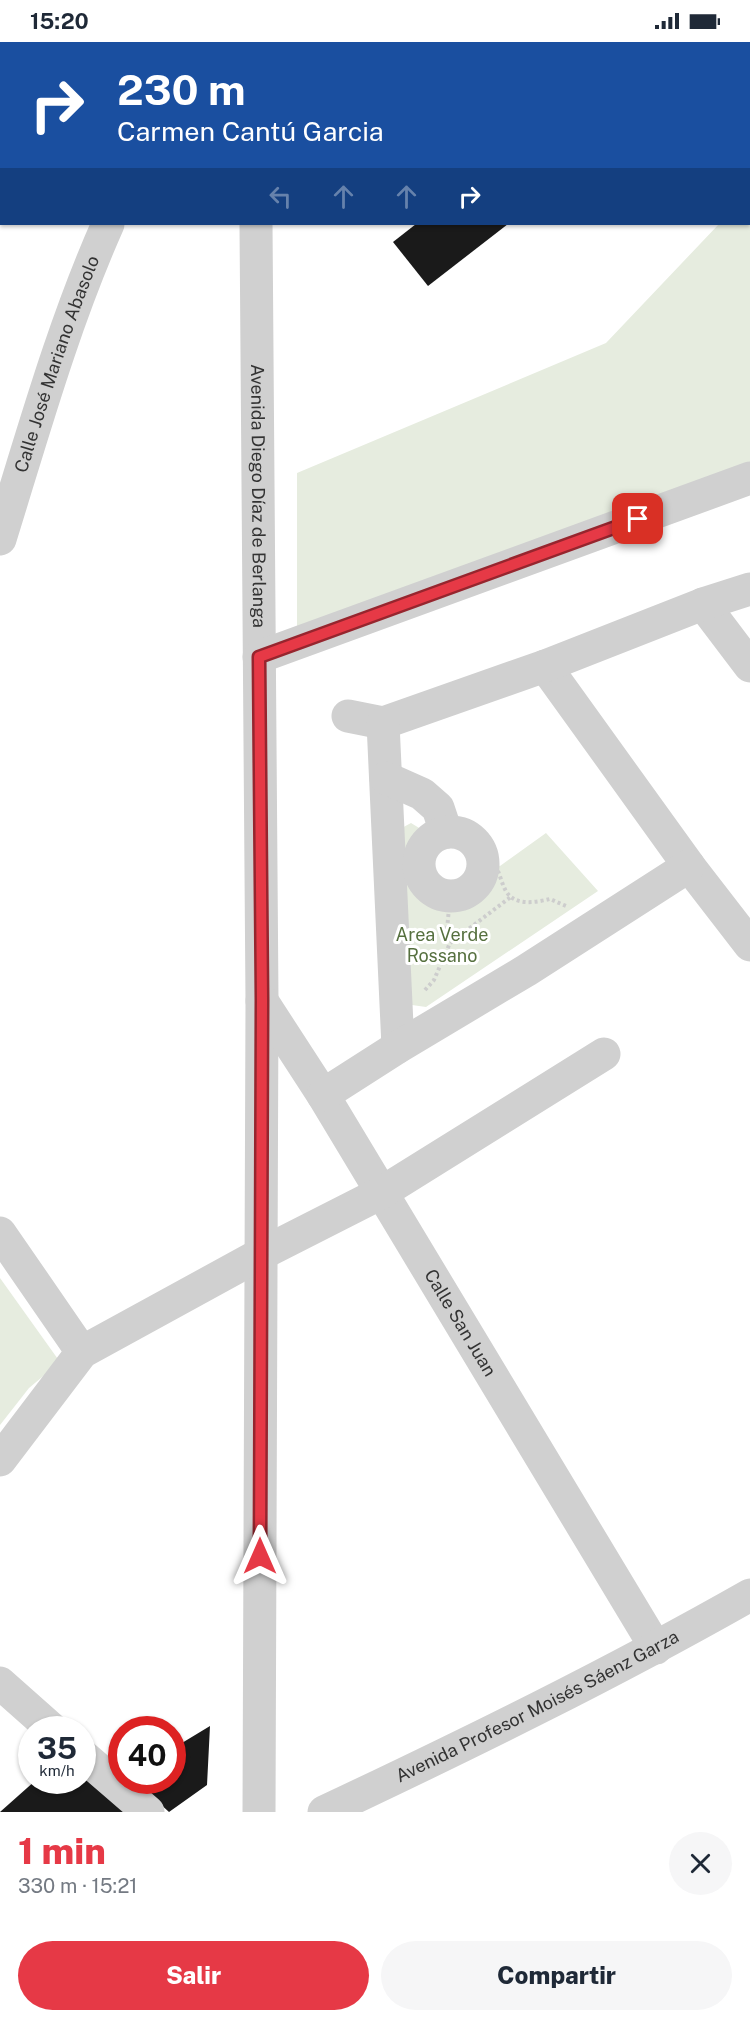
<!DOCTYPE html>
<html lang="es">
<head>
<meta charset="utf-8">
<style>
	:root { --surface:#fff; --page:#f6f6f7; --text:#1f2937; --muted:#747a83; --accent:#e63946 }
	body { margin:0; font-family:"Public Sans",sans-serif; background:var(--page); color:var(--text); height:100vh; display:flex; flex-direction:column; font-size:22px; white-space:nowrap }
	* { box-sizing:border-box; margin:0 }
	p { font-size:20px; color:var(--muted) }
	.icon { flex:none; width:33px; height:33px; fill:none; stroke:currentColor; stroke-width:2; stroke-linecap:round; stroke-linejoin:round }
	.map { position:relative; height:1770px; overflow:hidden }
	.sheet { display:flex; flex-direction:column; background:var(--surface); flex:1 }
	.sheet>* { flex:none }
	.top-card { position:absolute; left:0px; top:0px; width:750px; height:183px; box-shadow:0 2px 4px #0004; background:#1a4fa0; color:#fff; overflow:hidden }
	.speed { position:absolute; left:18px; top:1674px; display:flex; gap:12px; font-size:30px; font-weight:700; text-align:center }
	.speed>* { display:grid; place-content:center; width:78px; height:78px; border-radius:50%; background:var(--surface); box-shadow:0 2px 4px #0004; line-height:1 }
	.speed small { font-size:15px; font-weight:400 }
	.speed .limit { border:9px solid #d22; background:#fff; color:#111 }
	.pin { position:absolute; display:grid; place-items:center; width:51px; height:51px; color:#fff; margin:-26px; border-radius:12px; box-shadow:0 3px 9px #0006 }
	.me { position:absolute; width:66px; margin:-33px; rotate:0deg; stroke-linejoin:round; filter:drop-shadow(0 0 4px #0008) }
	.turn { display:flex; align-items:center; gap:21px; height:126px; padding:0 18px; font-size:27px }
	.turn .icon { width:78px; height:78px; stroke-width:2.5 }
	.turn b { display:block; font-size:42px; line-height:51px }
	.lanes { display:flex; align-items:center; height:57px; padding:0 18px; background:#0003; justify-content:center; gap:30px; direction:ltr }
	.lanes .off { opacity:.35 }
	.round { display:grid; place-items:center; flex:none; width:63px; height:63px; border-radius:32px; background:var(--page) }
	.summary { display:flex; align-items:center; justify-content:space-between; height:102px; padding:0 18px }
	h1 { font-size:36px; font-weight:800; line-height:45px; color:var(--accent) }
	.action { display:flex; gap:12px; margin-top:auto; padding:12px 18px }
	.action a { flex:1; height:69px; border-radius:36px; background:var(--accent); color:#fff; font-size:24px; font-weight:800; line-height:69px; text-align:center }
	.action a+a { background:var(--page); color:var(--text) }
	.status { display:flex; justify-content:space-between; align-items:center; height:42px; padding:0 30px; background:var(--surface); direction:ltr }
	.status svg { height:16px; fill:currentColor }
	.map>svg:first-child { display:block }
	.green { fill:#e6ecdf }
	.building { fill:#1a1a1a }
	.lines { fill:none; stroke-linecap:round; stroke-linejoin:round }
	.path { stroke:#cdcdcd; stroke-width:4; stroke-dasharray:3 3; stroke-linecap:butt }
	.minor { stroke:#d0d0d0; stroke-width:33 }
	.route-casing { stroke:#96252e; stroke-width:15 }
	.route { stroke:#e63946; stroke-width:10 }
	.labels { text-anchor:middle; stroke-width:6; stroke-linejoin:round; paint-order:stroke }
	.street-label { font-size:18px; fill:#333; stroke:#fff }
	.park-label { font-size:18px; fill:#56703f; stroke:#fff }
</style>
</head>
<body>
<div class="status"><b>15:20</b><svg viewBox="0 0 49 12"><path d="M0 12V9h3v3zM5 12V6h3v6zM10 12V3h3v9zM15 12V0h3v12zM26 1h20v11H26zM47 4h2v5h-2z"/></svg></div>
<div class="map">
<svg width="750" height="1770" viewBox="0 0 750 1770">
	<rect width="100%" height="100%" fill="#fff"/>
	<g class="green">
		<polygon points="750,148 750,423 297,585 297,431 606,301 719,182 748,182"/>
		<path d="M411 781 429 792C423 804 415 814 414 827 414 834 417 838 421 844 435 865 462 870 481 850 489 843 492 830 493 820L500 824 546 791 598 849 426 965 412 963 398 788Z"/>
		<polygon points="0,1236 60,1320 29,1346 0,1383"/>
	</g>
	<g class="building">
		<polygon points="416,182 508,182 428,244 393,200"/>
		<polygon points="210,1684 207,1743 169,1770 134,1738 172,1738 172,1707"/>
		<polygon points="82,1727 127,1770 0,1770 36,1738 82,1738"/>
	</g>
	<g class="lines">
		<g class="path">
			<path d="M498 829C501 836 503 846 508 852 518 864 537 860 550 857L566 864"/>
			<polyline points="449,866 447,888 450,901"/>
			<polyline points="425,948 434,938 450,901 512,854"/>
		</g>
		<g class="minor">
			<polyline points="193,2 193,0"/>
			<polyline points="257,2 257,0"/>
			<path id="s1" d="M256 182 262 959 259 1770"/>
			<path id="s2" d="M0 497C33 391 63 283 108 182"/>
			<polyline points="703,562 750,624"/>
			<polyline points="259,615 750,436"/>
			<polyline points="545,624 689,824 750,903"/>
			<polyline points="348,674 383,681 545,624 703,562 750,547"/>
			<polyline points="383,681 398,1005"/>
			<polyline points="386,736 422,752 438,766 446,790"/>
			<circle cx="451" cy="822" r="32"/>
			<path id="s3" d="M262 959 323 1053 656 1606"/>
			<polyline points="323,1053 398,1005 527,928 689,824"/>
			<polyline points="0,1191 82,1310"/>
			<polyline points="0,1418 82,1310 261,1212 381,1151 604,1012"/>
			<polyline points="0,1641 53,1688"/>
			<polyline points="82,1713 148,1770"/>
			<path id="s4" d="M324 1770C468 1702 611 1632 750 1553"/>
		</g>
	</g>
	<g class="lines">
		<defs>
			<polyline id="route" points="260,1514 262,958 259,615 638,477"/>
		</defs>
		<use href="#route" class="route-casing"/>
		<use href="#route" class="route"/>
	</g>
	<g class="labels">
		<g class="street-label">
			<text dy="6" stroke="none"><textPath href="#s2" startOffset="184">Calle José Mariano Abasolo</textPath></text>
			<text dy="6" stroke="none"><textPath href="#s1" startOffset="272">Avenida Diego Díaz de Berlanga</textPath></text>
			<text dy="6" stroke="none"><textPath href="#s3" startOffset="378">Calle San Juan</textPath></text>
			<text dy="6" stroke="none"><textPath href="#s4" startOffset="238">Avenida Profesor Moisés Sáenz Garza</textPath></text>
		</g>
		<g class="park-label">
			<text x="442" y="899">Area Verde<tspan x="442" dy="21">Rossano</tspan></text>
		</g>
	</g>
</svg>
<div class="speed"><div>35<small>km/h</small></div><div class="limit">40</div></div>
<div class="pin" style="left:638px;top:477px;background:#d93025"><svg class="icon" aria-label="arrive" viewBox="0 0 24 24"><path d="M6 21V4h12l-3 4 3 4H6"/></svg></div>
<svg class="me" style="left:260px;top:1514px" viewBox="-20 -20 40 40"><path d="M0-17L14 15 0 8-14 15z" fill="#e63946" stroke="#fff" stroke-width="4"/></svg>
<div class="top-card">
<div class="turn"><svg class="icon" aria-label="right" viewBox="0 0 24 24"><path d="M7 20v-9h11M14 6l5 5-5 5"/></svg><div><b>230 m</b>Carmen Cantú Garcia</div></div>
<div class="lanes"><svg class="icon off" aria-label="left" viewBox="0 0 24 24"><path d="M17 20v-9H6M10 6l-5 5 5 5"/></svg><svg class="icon off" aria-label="ahead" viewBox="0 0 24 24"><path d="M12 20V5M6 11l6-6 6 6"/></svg><svg class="icon off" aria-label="ahead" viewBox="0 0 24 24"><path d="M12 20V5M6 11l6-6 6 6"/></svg><svg class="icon" aria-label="right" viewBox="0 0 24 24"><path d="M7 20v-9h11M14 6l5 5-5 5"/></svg></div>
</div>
</div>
<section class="sheet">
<div class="summary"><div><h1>1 min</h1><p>330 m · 15:21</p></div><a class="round"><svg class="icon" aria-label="close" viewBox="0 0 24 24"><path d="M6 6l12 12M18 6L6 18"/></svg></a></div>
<div class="action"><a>Salir</a><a>Compartir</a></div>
</section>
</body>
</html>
